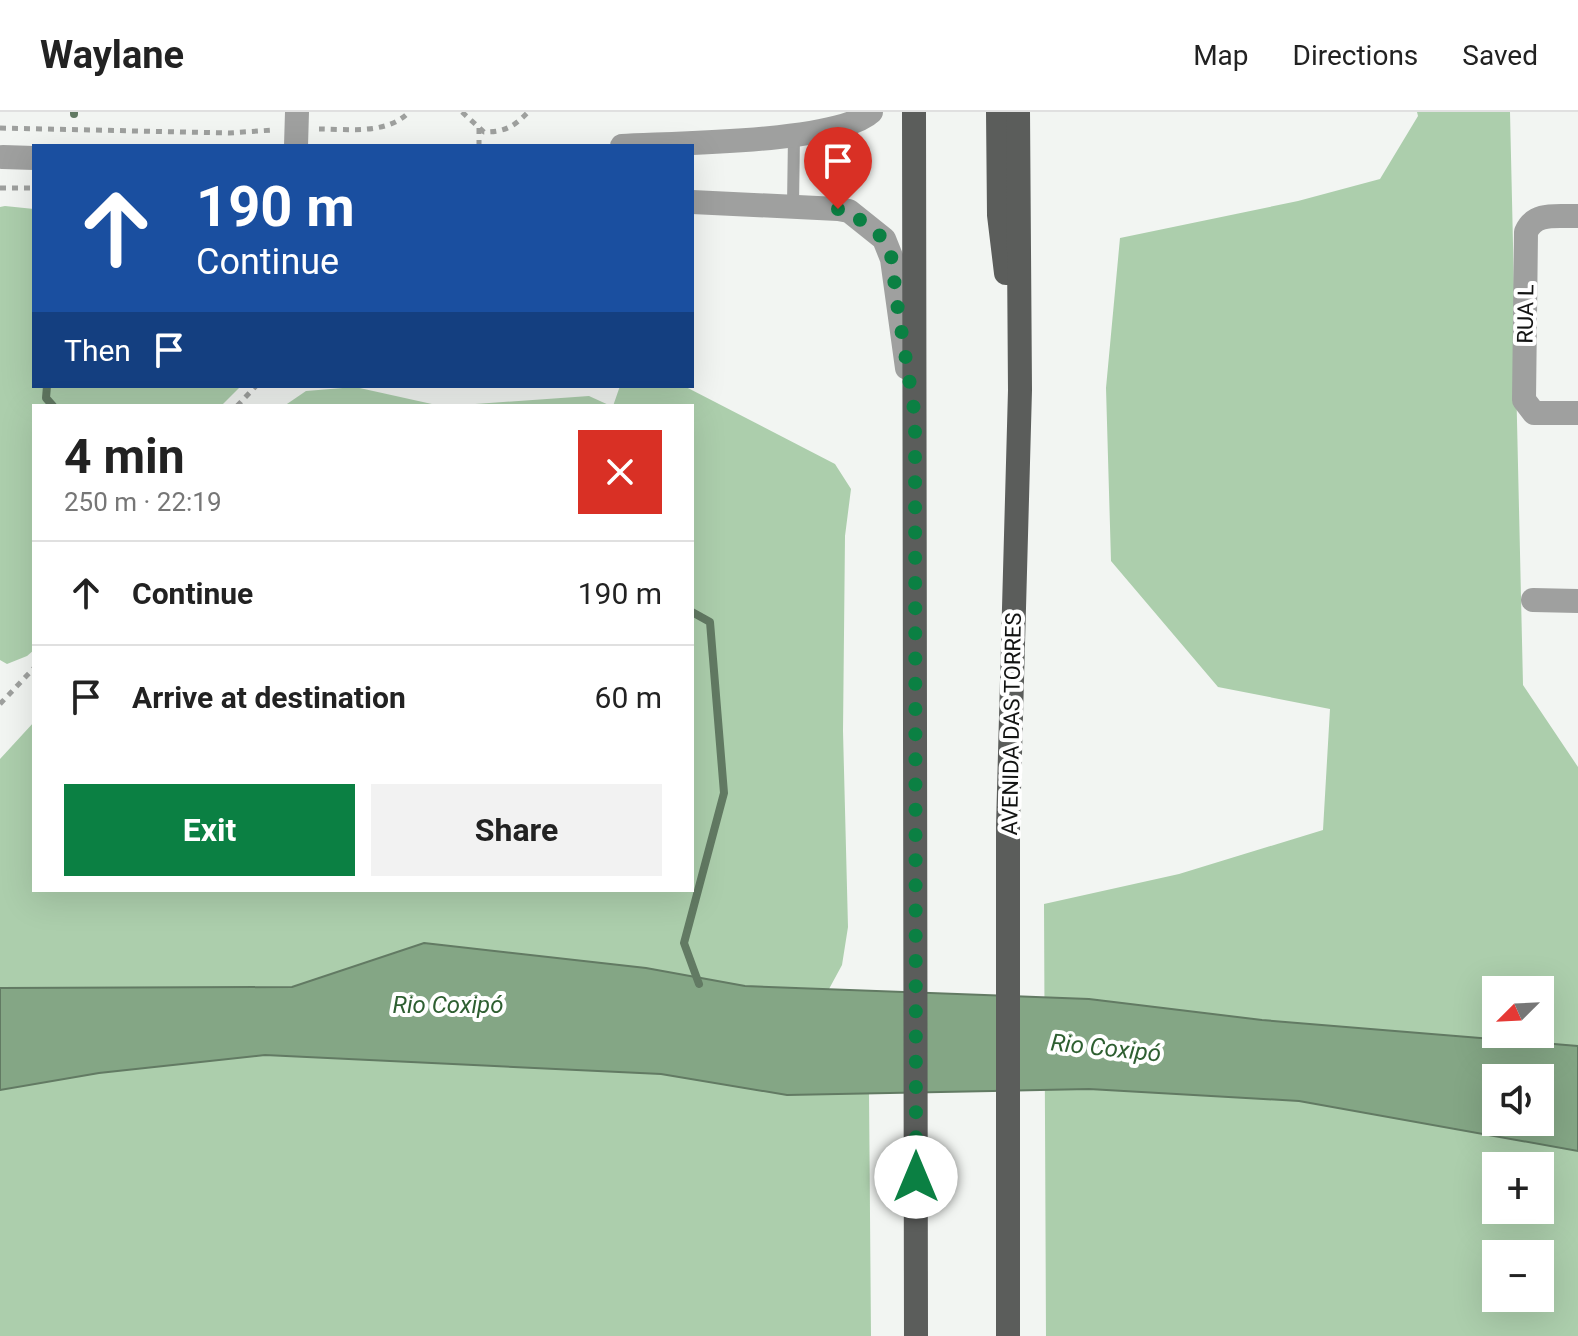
<!DOCTYPE html>
<html lang="en">
<head>
<meta charset="utf-8">
<style>
	:root { --surface:#fff; --page:#f2f2f2; --text:#222; --muted:#767676; --line:#e0e0e0; --accent:#0b8043 }
	body { margin:0; font-family:Roboto,sans-serif; background:var(--page); color:var(--text); height:100vh; display:flex; flex-direction:column; font-size:30px; white-space:nowrap }
	* { box-sizing:border-box; margin:0 }
	p { font-size:26px; color:var(--muted) }
	.icon { flex:none; width:44px; height:44px; fill:none; stroke:currentColor; stroke-width:2; stroke-linecap:round; stroke-linejoin:round }
	.map { position:relative; flex:1; overflow:hidden }
	.panel { position:absolute; left:32px; top:292px; width:662px; height:488px; display:flex; flex-direction:column; background:var(--surface); border-radius:0px; box-shadow:0 8px 32px #0002 }
	.panel>* { flex:none }
	.banner { position:absolute; left:32px; top:32px; width:662px; height:244px; border-radius:0px; box-shadow:0 8px 32px #0002; background:#1a4fa0; color:#fff; overflow:hidden }
	.needle { width:52px; rotate:246deg }
	.fabs { position:absolute; left:1482px; top:864px; display:grid; gap:16px }
	.fabs a { display:grid; place-items:center; width:72px; height:72px; border-radius:0px; background:var(--surface); box-shadow:0 8px 32px #0002; font-size:40px }
	.pin { position:absolute; display:grid; place-items:center; width:68px; height:68px; color:#fff; margin:-82px -34px; border-radius:50% 50% 50% 0; rotate:-45deg; box-shadow:0 0 8px #0007 }
	.pin .icon { rotate:45deg }
	.me { position:absolute; width:88px; margin:-44px; rotate:0deg; stroke-linejoin:round; filter:drop-shadow(0 0 6px #0008) }
	.turn { display:flex; align-items:center; gap:28px; height:168px; padding:0 32px; font-size:36px }
	.turn .icon { width:104px; height:104px; stroke-width:2.5 }
	.turn b { display:block; font-size:56px; line-height:68px }
	.then { display:flex; align-items:center; height:76px; padding:0 32px; background:#0003; gap:16px; font-size:30px }
	.round { display:grid; place-items:center; flex:none; width:84px; height:84px; border-radius:0px; background:var(--page) }
	.headline { display:flex; align-items:center; justify-content:space-between; height:136px; padding:0 32px }
	h1 { font-size:48px; font-weight:700; line-height:60px }
	.button { display:flex; gap:16px; margin-top:auto; padding:16px 32px }
	.button a { flex:1; height:92px; border-radius:0px; background:var(--accent); color:#fff; font-size:32px; font-weight:700; line-height:92px; text-align:center }
	.button a+a { background:var(--page); color:var(--text) }
	ul { padding:0; list-style:none }
	li { display:flex; align-items:center; gap:24px; height:104px; padding:0 32px; border-top:2px solid var(--line) }
	li div { flex:1 }
	li b { display:block; font-size:30px }
	li em { font-style:normal }
	header { display:flex; align-items:center; gap:48px; box-sizing:border-box; height:112px; padding:0 40px; background:var(--surface); border-bottom:2px solid var(--line) }
	header strong { font-size:38px }
	nav { display:flex; gap:44px; margin-inline-start:auto; font-size:28px }
	.map>svg:first-child { display:block }
	.forest { fill:#acceac; fill-rule:evenodd }
	.water { fill:#84a685; stroke:#627a63; stroke-width:2; fill-rule:evenodd }
	.lines { fill:none; stroke-linecap:round; stroke-linejoin:round }
	.stream { stroke:#627a63; stroke-width:8 }
	.path { stroke:#9ea09e; stroke-width:5; stroke-dasharray:6 6; stroke-linecap:butt }
	.lane { stroke:#9fa09f; stroke-width:12 }
	.street { stroke:#9fa09f; stroke-width:24 }
	.primary { stroke:#5b5d5b; stroke-width:24 }
	.route { stroke:#0b8043; stroke-width:14; stroke-dasharray:0 25.2 }
	.labels { text-anchor:middle; stroke-width:8; stroke-linejoin:round; paint-order:stroke }
	.street-label { font-size:22px; fill:#131413; stroke:#fff }
	.water-label { font-size:24px; font-style:italic; fill:#2e5f31; stroke:#fff }
</style>
</head>
<body>
<header>
<strong>Waylane</strong>
<nav><a>Map</a><a>Directions</a><a>Saved</a></nav>
</header>
<div class="map">
<svg width="1578" height="1224" viewBox="0 0 1578 1224">
	<rect width="100%" height="100%" fill="#f2f5f2"/>
	<g class="forest">
		<path d="M1417 0H1510L1523 573 1578 655V1224H1046L1044 792 1179 762 1323 718 1330 597 1218 575 1111 449 1106 276 1120 126 1298 89 1380 67 1418 4ZM1496 878H1540V922H1496ZM1496 966H1540V1010H1496ZM1496 1054H1540V1098H1496ZM1496 1142H1540V1186H1496Z"/>
		<polygon points="5,94 34,97 34,274 241,274 221,294 34,294 34,538 27,544 7,552 0,548 0,95"/>
		<polygon points="620,274 684,274 835,352 851,377 845,424 843,619 848,815 842,853 829,877 745,874 424,831 292,875 0,876 0,647 34,610 34,778 692,778 692,294 613,294"/>
		<polygon points="355,275 441,294 284,294 306,279"/>
		<polygon points="589,284 611,294 447,294"/>
		<polygon points="265,943 661,962 787,983 869,981 871,1224 0,1224 0,978 99,961"/>
	</g>
	<path class="water" d="M424 831 646 856 745 874 1089 887 1262 908 1578 934V1039L1299 989 1089 977 787 983 661 962 265 943 99 961 0 978V876L292 875ZM1496 966H1540V1010H1496Z"/>
	<g class="lines">
		<g class="stream">
			<polyline points="74,2 74,0"/>
			<polyline points="47,274 46,286 53,294"/>
			<polyline points="692,500 710,510 724,681 684,831 699,872"/>
		</g>
		<g class="path">
			<path d="M462 0 484 20C504 20 514 15 528 0"/>
			<polyline points="0,16 229,21 273,18"/>
			<path d="M319 17C348 17 387 23 409 0"/>
			<polyline points="479,34 479,16"/>
			<polyline points="0,76 34,76"/>
			<polyline points="237,294 256,274"/>
			<polyline points="0,592 34,556"/>
		</g>
		<polyline class="lane" points="793,93 794,24"/>
		<g class="street">
			<polyline points="296,34 297,0"/>
			<path d="M622 34C673 31 838 31 871 0"/>
			<polyline points="3,45 34,46"/>
			<polyline points="692,90 838,97 849,99 884,127 892,147 907,256"/>
			<path d="M1578 104C1558 105 1535 99 1526 120L1524 288 1534 301H1578"/>
			<polyline points="1533,488 1578,489"/>
		</g>
		<g class="primary">
			<polyline points="914,0 916,1224"/>
			<polyline points="998,0 999,103 1006,161"/>
			<polyline points="1008,1224 1008,714 1020,278 1018,0"/>
		</g>
	</g>
	<g class="lines">
		<polyline class="route" points="838,97 849,99 884,127 892,147 896,185 915,304 916,1065"/>
	</g>
	<g class="labels">
		<g class="street-label">
			<text transform="translate(1525 202) rotate(-89)" y="8">RUA L</text>
			<text transform="translate(1011 612) rotate(-89)" y="8">AVENIDA DAS TORRES</text>
		</g>
		<g class="water-label">
			<text x="448" y="901">Rio Coxipó</text>
			<text transform="translate(1106 936) rotate(6)" y="8">Rio Coxipó</text>
		</g>
	</g>
</svg>
<div class="fabs">
<a><svg class="needle" viewBox="-14 -14 28 28"><path d="M0-13l5 13h-10z" fill="#e53935"/><path d="M0 13l5-13h-10z" fill="#767676"/></svg></a>
<a><svg class="icon" aria-label="sound" viewBox="0 0 24 24"><path d="M4 9h4l5-4v14l-5-4H4zM17 9q2 3 0 6"/></svg></a>
<a>+</a>
<a>−</a>
</div>
<div class="pin" style="left:838px;top:97px;background:#d93025"><svg class="icon" aria-label="arrive" viewBox="0 0 24 24"><path d="M6 21V4h12l-3 4 3 4H6"/></svg></div>
<svg class="me" style="left:916px;top:1065px" viewBox="-20 -20 40 40"><circle r="19" fill="#fff"/><path d="M0-13L10 11 0 6-10 11z" fill="#0b8043"/></svg>
<div class="banner">
<div class="turn"><svg class="icon" aria-label="ahead" viewBox="0 0 24 24"><path d="M12 20V5M6 11l6-6 6 6"/></svg><div><b>190 m</b>Continue</div></div>
<div class="then">Then<svg class="icon" aria-label="arrive" viewBox="0 0 24 24"><path d="M6 21V4h12l-3 4 3 4H6"/></svg></div>
</div>
<section class="panel">
<div class="headline"><div><h1>4 min</h1><p>250 m · 22:19</p></div><a class="round" style="background:#d93025;color:#fff"><svg class="icon" aria-label="close" viewBox="0 0 24 24"><path d="M6 6l12 12M18 6L6 18"/></svg></a></div>
<ul>
<li><svg class="icon" aria-label="ahead" viewBox="0 0 24 24"><path d="M12 20V5M6 11l6-6 6 6"/></svg><div><b>Continue</b></div><em>190 m</em></li>
<li><svg class="icon" aria-label="arrive" viewBox="0 0 24 24"><path d="M6 21V4h12l-3 4 3 4H6"/></svg><div><b>Arrive at destination</b></div><em>60 m</em></li>
</ul>
<div class="button"><a>Exit</a><a>Share</a></div>
</section>
</div>
</body>
</html>
